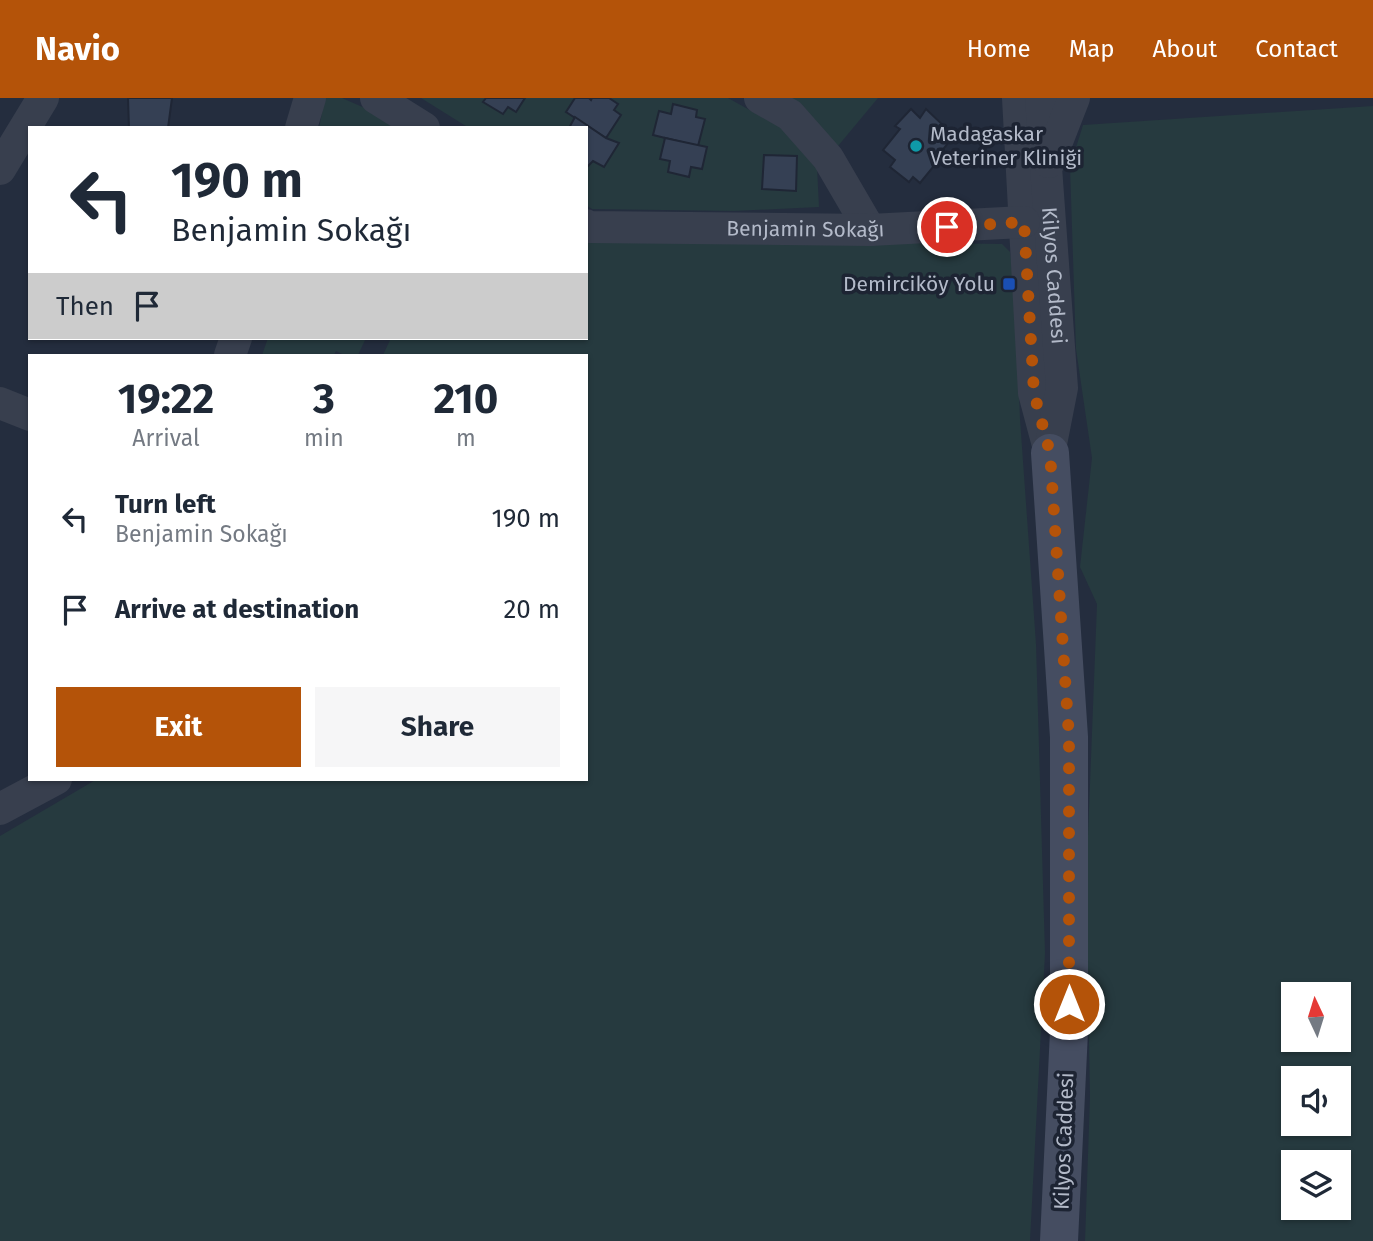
<!DOCTYPE html>
<html lang="en">
<head>
<meta charset="utf-8">
<style>
	:root { --surface:#fff; --page:#f6f6f7; --text:#1f2937; --muted:#747a83; --accent:#b45309 }
	body { margin:0; font-family:"Fira Sans",sans-serif; background:var(--page); color:var(--text); height:100vh; display:flex; flex-direction:column; font-size:26px; white-space:nowrap }
	* { box-sizing:border-box; margin:0 }
	p { font-size:23px; color:var(--muted) }
	.icon { flex:none; width:38px; height:38px; fill:none; stroke:currentColor; stroke-width:2; stroke-linecap:round; stroke-linejoin:round }
	.map { position:relative; flex:1; overflow:hidden }
	.drawer { position:absolute; left:28px; top:256px; width:560px; height:427px; display:flex; flex-direction:column; background:var(--surface); border-radius:0px; box-shadow:0 2px 5px #0004 }
	.drawer>* { flex:none }
	.guide { position:absolute; left:28px; top:28px; width:560px; height:214px; border-radius:0px; box-shadow:0 2px 5px #0004; background:#fff; color:var(--text); overflow:hidden }
	.needle { width:46px; rotate:356deg }
	.tools { position:absolute; left:1281px; top:884px; display:grid; gap:14px }
	.tools a { display:grid; place-items:center; width:70px; height:70px; border-radius:0px; background:var(--surface); box-shadow:0 2px 5px #0004; font-size:35px }
	.pin { position:absolute; display:grid; place-items:center; width:60px; height:60px; color:#fff; margin:-30px; border:4px solid #fff; border-radius:50%; box-shadow:0 2px 7px #0007 }
	.me { position:absolute; width:77px; margin:-38px; rotate:0deg; stroke-linejoin:round; filter:drop-shadow(0 0 5px #0008) }
	.turn { display:flex; align-items:center; gap:24px; height:147px; padding:0 28px; font-size:32px }
	.turn .icon { width:91px; height:91px; stroke-width:2.5 }
	.turn b { display:block; font-size:49px; line-height:60px }
	.then { display:flex; align-items:center; height:66px; padding:0 28px; background:#0003; gap:14px; font-size:26px }
	.eta { display:flex; justify-content:space-evenly; align-items:center; height:119px; text-align:center }
	.eta b { font-size:42px; font-weight:700; line-height:49px }
	.button { display:flex; gap:14px; margin-top:auto; padding:14px 28px }
	.button a { flex:1; height:80px; border-radius:0px; background:var(--accent); color:#fff; font-size:28px; font-weight:700; line-height:80px; text-align:center }
	.button a+a { background:var(--page); color:var(--text) }
	ul { padding:0; list-style:none }
	li { display:flex; align-items:center; gap:21px; height:91px; padding:0 28px }
	li div { flex:1 }
	li b { display:block; font-size:26px }
	li em { font-style:normal }
	header { display:flex; align-items:center; gap:42px; box-sizing:border-box; height:98px; padding:0 35px; background:var(--accent); color:#fff }
	header strong { font-size:33px }
	nav { display:flex; gap:38px; margin-inline-start:auto; font-size:24px }
	.map>svg:first-child { display:block }
	.green { fill:#263a3f; fill-rule:evenodd }
	.building { fill:#354054; stroke:#1f2635; stroke-width:2 }
	.lines { fill:none; stroke-linecap:round; stroke-linejoin:round }
	.street { stroke:#383f4e; stroke-width:32 }
	.secondary { stroke:#454d61; stroke-width:38 }
	.route { stroke:#b45309; stroke-width:12; stroke-dasharray:0 21.6 }
	.culture-dot { fill:#0f9aa8; stroke:#1d2433; stroke-width:2.5 }
	.transit-dot { fill:#1a4fb4; stroke:#1d2433; stroke-width:2.5 }
	.labels { text-anchor:middle; stroke-width:7; stroke-linejoin:round; paint-order:stroke }
	.poi-label { font-size:21px; fill:#b3bac9; stroke:#1d2433; text-anchor:start }
	.street-label { font-size:21px; fill:#b3bac9; stroke:#1d2433 }
</style>
</head>
<body>
<header>
<strong>Navio</strong>
<nav><a>Home</a><a>Map</a><a>About</a><a>Contact</a></nav>
</header>
<div class="map">
<svg width="1373" height="1143" viewBox="0 0 1373 1143">
	<rect width="100%" height="100%" fill="#242d3e"/>
	<g class="green">
		<polygon points="325,0 342,0 367,11 399,30 319,30"/>
		<polygon points="421,0 486,0 484,3 508,9 517,14 525,0 575,0 575,19 569,30 469,30"/>
		<path d="M609 0H728L800 40 817 69 819 109 734 113 592 111 586 107V67L593 63 604 69 618 46 606 40 621 17 614 12 618 6ZM673 6 697 12 696 19 698 48 707 50 702 71 691 69 689 79 668 74 670 63 660 60 665 40 653 36 659 13 671 16Z"/>
		<polygon points="780,0 878,0 838,48"/>
		<path d="M1373 8V1143H1085L1090 999 1086 789 1097 506 1080 469 1092 360 1076 251 1070 69 1083 27ZM1293 896H1339V942H1293ZM1293 980H1339V1026H1293ZM1293 1064H1339V1110H1293Z"/>
		<polygon points="785,143 1002,146 1010,154 1015,198 1020,321 1036,546 1045,855 1030,1143 0,1143 0,738 97,681 586,681 586,257 383,257 391,240 586,240 586,144"/>
		<polygon points="268,240 366,240 358,257 344,257 336,253 334,257 262,257"/>
	</g>
	<g class="building">
		<polygon points="128,0 172,0 168,30 129,30"/>
		<polygon points="486,0 525,0 516,14 508,9 503,16 483,4"/>
		<polygon points="575,0 589,0 591,2 592,0 609,0 618,6 614,12 621,17 606,40 566,14"/>
		<polygon points="673,6 697,12 696,19 705,21 698,48 653,37 659,13 671,16"/>
		<polygon points="911,11 920,20 926,11 947,31 941,38 949,44 936,60 938,63 920,85 913,79 909,84 890,69 895,62 883,52 900,31 895,28"/>
		<polygon points="575,19 606,40 619,45 604,69 593,63 588,68 586,67 586,30 569,30"/>
		<polygon points="665,40 707,49 702,71 691,69 689,79 668,74 670,63 660,61"/>
		<polygon points="764,57 797,58 796,93 762,91"/>
	</g>
	<g class="lines">
		<g class="street">
			<polyline points="376,0 424,30"/>
			<polyline points="760,0 790,17 828,60 870,132"/>
			<polyline points="1018,0 1034,295 1050,355"/>
			<path id="s1" d="M1041 0 1062 290 1051 346"/>
			<polyline points="301,30 310,0"/>
			<polyline points="1049,64 1074,0"/>
			<polyline points="0,71 43,0"/>
			<path id="s2" d="M586 127 589 129 870 132 1024 124"/>
			<polyline points="230,257 236,240"/>
			<polyline points="0,305 30,317"/>
			<polyline points="0,711 56,681"/>
		</g>
		<polyline class="secondary" points="1050,355 1069,639 1069,933 1059,1143"/>
	</g>
	<g class="lines">
		<polyline class="route" points="947,129 1024,124 1034,295 1050,355 1069,639 1069,906"/>
	</g>
	<circle class="culture-dot" cx="916" cy="48" r="7"/>
	<rect class="transit-dot" x="1002" y="179" width="14" height="14" rx="3.5"/>
	<g class="labels">
		<g class="poi-label">
			<text x="930" y="43">Madagaskar<tspan x="930" dy="24">Veteriner Kliniği</tspan></text>
			<text x="995" y="193" text-anchor="end">Demirciköy Yolu</text>
		</g>
		<g class="street-label">
			<text dy="7" stroke="none"><textPath href="#s2" startOffset="220">Benjamin Sokağı</textPath></text>
			<text dy="7" stroke="none"><textPath href="#s1" startOffset="178">Kilyos Caddesi</textPath></text>
			<text transform="translate(1064 1043) rotate(-88)" y="7">Kilyos Caddesi</text>
		</g>
	</g>
</svg>
<div class="tools">
<a><svg class="needle" viewBox="-14 -14 28 28"><path d="M0-13l5 13h-10z" fill="#e53935"/><path d="M0 13l5-13h-10z" fill="#747a83"/></svg></a>
<a><svg class="icon" aria-label="sound" viewBox="0 0 24 24"><path d="M4 9h4l5-4v14l-5-4H4zM17 9q2 3 0 6"/></svg></a>
<a><svg class="icon" aria-label="layers" viewBox="0 0 24 24"><path d="M12 4l9 5-9 5-9-5zM3 14l9 5 9-5"/></svg></a>
</div>
<div class="pin" style="left:947px;top:129px;background:#d93025"><svg class="icon" aria-label="arrive" viewBox="0 0 24 24"><path d="M6 21V4h12l-3 4 3 4H6"/></svg></div>
<svg class="me" style="left:1069px;top:906px" viewBox="-20 -20 40 40"><circle r="17" fill="#b45309" stroke="#fff" stroke-width="3"/><path d="M0-11L8 9 0 5-8 9z" fill="#fff"/></svg>
<div class="guide">
<div class="turn"><svg class="icon" aria-label="left" viewBox="0 0 24 24"><path d="M17 20v-9H6M10 6l-5 5 5 5"/></svg><div><b>190 m</b>Benjamin Sokağı</div></div>
<div class="then">Then<svg class="icon" aria-label="arrive" viewBox="0 0 24 24"><path d="M6 21V4h12l-3 4 3 4H6"/></svg></div>
</div>
<section class="drawer">
<div class="eta">
<div><b>19:22</b><p>Arrival</p></div>
<div><b>3</b><p>min</p></div>
<div><b>210</b><p>m</p></div>
</div>
<ul>
<li><svg class="icon" aria-label="left" viewBox="0 0 24 24"><path d="M17 20v-9H6M10 6l-5 5 5 5"/></svg><div><b>Turn left</b><p>Benjamin Sokağı</p></div><em>190 m</em></li>
<li><svg class="icon" aria-label="arrive" viewBox="0 0 24 24"><path d="M6 21V4h12l-3 4 3 4H6"/></svg><div><b>Arrive at destination</b></div><em>20 m</em></li>
</ul>
<div class="button"><a>Exit</a><a>Share</a></div>
</section>
</div>
</body>
</html>
